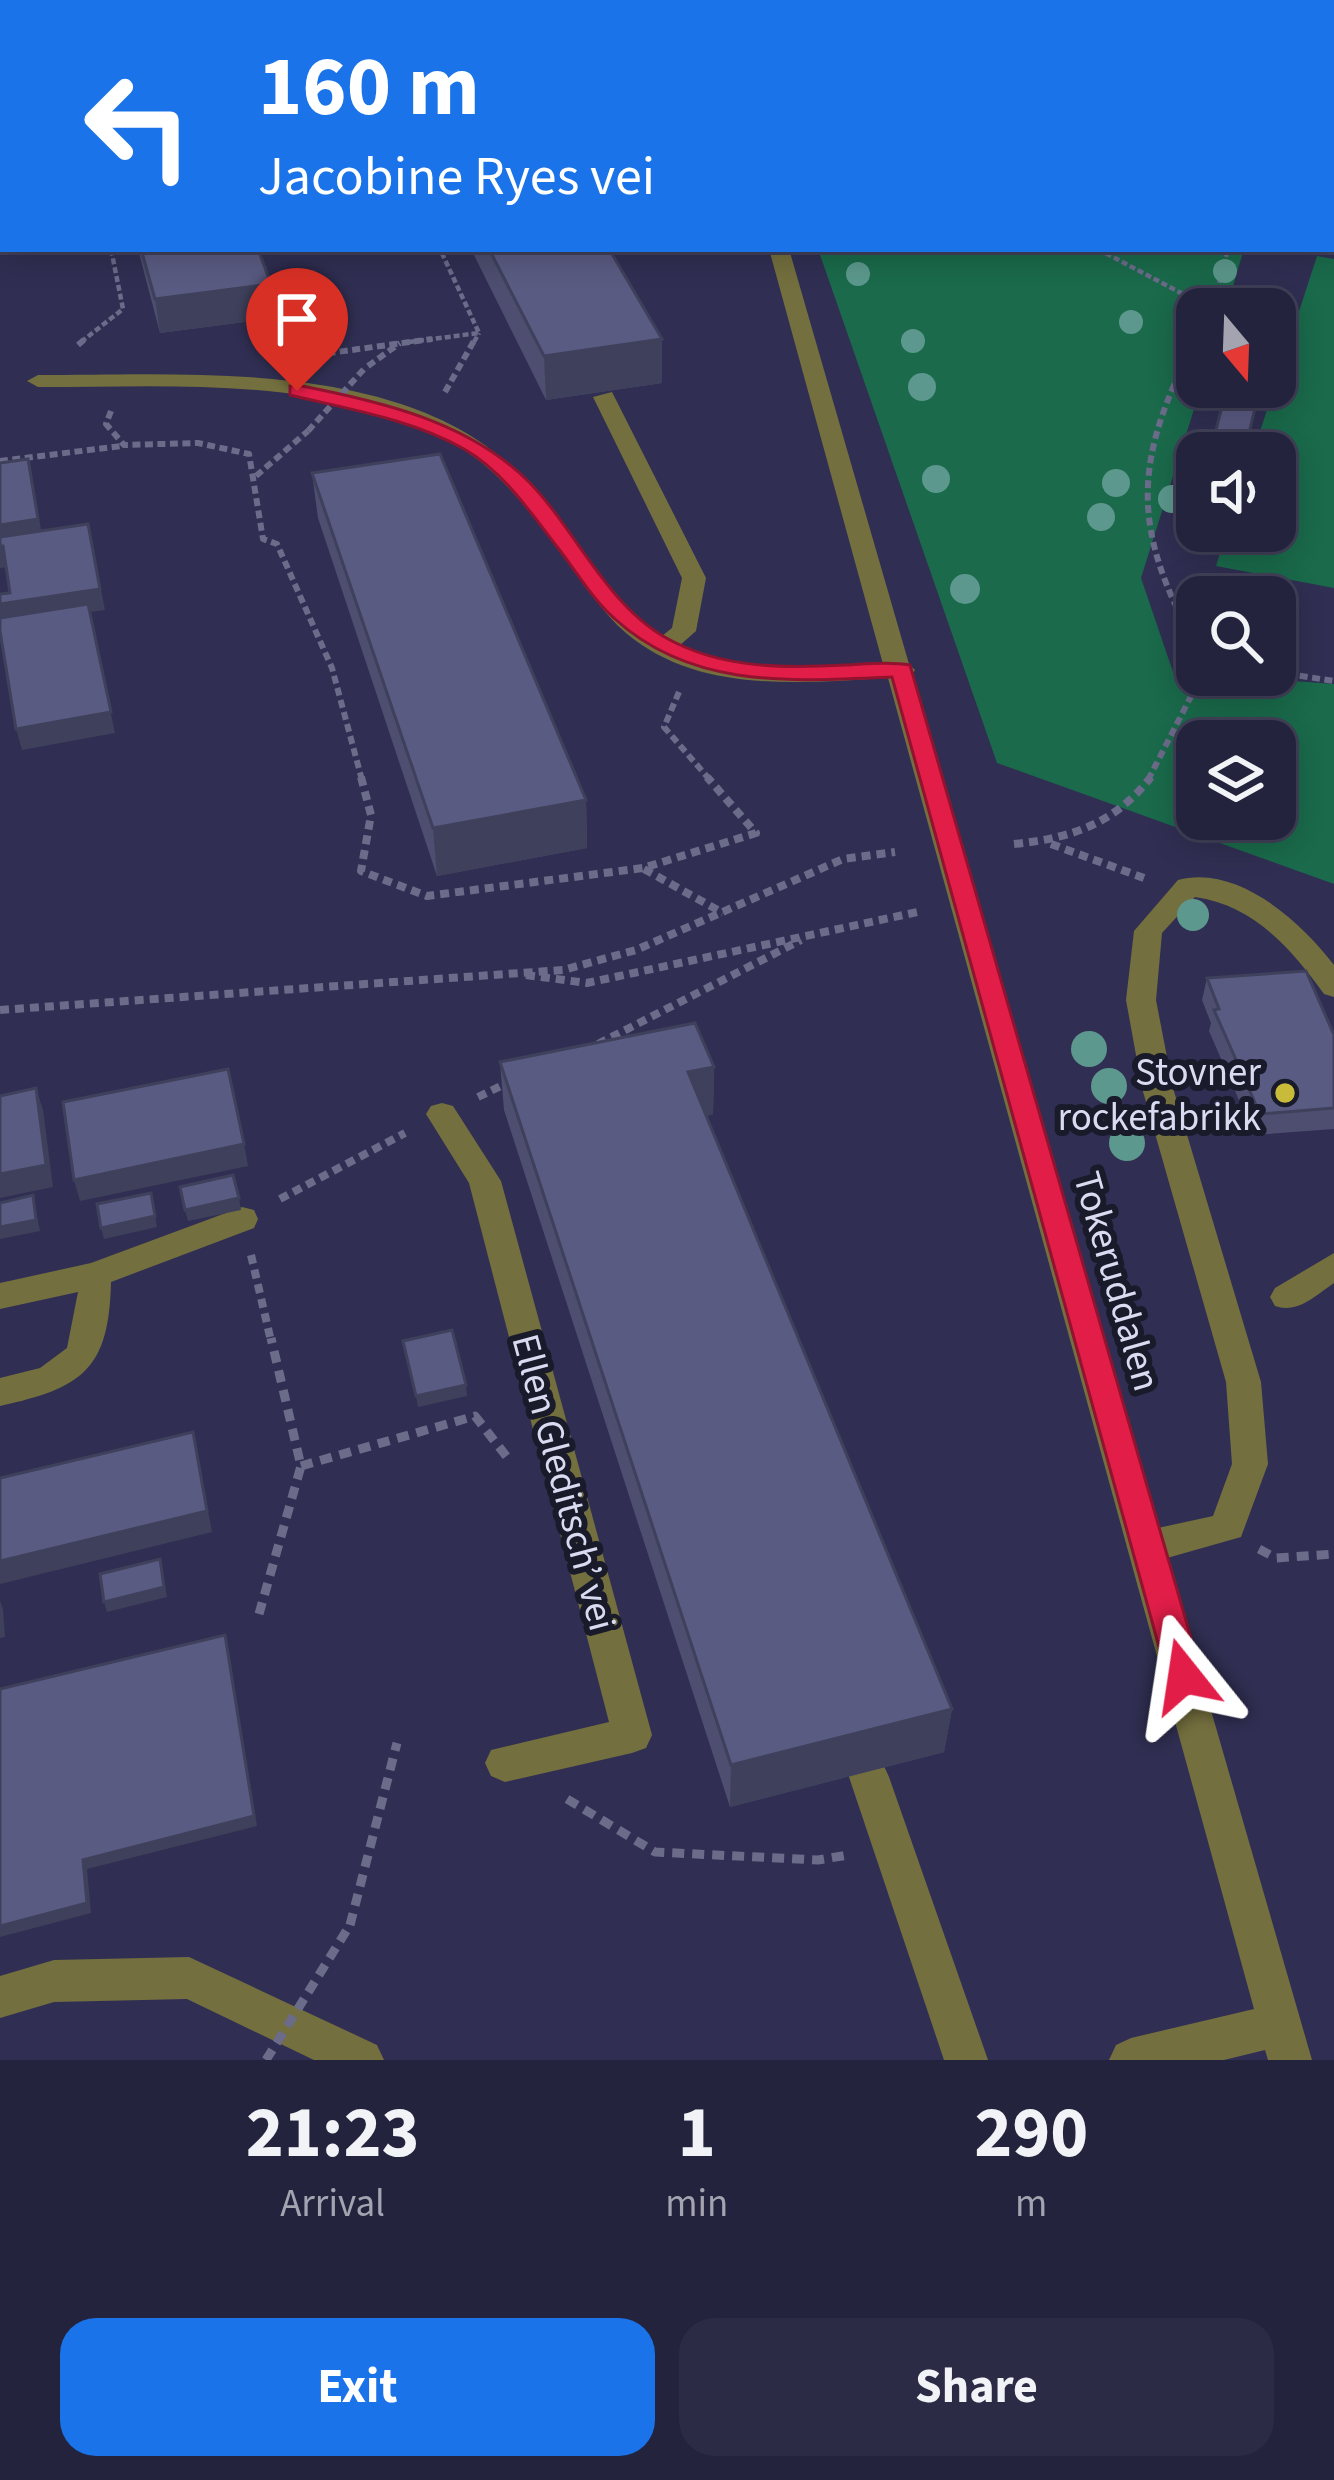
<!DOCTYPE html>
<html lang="en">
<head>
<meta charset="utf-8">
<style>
	:root { --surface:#24233e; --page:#2c2b45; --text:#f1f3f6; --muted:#a3a4b0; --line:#414058; --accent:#1a73e8 }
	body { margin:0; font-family:"Source Sans 3",sans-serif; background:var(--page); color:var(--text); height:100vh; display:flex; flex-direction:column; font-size:45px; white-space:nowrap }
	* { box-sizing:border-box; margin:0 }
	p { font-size:39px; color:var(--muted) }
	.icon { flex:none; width:66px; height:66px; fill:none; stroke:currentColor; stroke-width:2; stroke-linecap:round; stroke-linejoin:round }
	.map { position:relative; height:2060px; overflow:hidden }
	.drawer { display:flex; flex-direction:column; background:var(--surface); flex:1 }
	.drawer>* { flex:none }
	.top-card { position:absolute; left:0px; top:0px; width:1335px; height:252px; box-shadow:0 6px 30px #0003,0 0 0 3px var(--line); background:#1a73e8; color:#fff; overflow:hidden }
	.needle { width:78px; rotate:161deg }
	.fabs { position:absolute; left:1176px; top:288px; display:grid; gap:24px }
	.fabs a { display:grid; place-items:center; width:120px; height:120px; border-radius:24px; background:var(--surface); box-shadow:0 6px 30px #0003,0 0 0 3px var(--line); font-size:60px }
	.pin { position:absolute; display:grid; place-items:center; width:102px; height:102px; color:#fff; margin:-123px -51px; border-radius:50% 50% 50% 0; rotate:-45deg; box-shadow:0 0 12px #0007 }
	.pin .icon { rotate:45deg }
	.me { position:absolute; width:132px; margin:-66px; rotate:345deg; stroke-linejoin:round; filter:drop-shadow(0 0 9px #0008) }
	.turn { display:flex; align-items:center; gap:42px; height:252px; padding:0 60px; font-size:54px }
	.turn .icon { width:156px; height:156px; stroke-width:2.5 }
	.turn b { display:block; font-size:84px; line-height:102px }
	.eta { display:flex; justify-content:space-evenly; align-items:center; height:204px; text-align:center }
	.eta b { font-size:72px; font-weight:700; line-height:84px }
	.primary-button { display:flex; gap:24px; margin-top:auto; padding:24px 60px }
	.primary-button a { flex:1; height:138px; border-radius:36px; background:var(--accent); color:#fff; font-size:48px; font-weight:700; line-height:138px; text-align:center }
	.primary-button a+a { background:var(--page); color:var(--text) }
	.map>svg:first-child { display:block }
	.green { fill:#1a6a4b; fill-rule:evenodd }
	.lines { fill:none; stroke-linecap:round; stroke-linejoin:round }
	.path-far3 { stroke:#6b6b8a; stroke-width:4.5; stroke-dasharray:6 3; stroke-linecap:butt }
	.path-far2 { stroke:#6b6b8a; stroke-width:6; stroke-dasharray:8 4.5; stroke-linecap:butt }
	.path-far1 { stroke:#6b6b8a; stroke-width:8; stroke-dasharray:9 6; stroke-linecap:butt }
	.path { stroke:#6b6b8a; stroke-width:9; stroke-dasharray:12 8; stroke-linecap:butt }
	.minor { fill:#746f3e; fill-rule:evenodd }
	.path-bridge-far1 { stroke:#6b6b8a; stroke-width:6; stroke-dasharray:8 4.5; stroke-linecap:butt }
	.path-bridge { stroke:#6b6b8a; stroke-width:9; stroke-dasharray:12 8; stroke-linecap:butt }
	.tree { fill:#5c988d }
	.wall { fill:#4d4e70 }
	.shaded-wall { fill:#3f405b }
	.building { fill:#5a5b82; stroke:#3f405b; stroke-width:3 }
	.route { fill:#e11d48; stroke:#92132f; stroke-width:3 }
	.poi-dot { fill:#c9bb3a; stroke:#191a2a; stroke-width:4.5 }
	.labels { text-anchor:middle; stroke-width:12; stroke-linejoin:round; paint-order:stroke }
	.poi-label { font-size:39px; fill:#d9dbf1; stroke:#191a2a; text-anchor:end }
	.street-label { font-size:39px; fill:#d9dbf1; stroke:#191a2a }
</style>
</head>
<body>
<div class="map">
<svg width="1334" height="2060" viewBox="0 0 1334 2060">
	<rect width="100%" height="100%" fill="#302f53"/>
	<g class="green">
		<path d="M818 249H1244L1226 309H1197L1201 387 1141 578 1173 672 1334 684V884L997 763ZM1275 741V819H1197V741Z"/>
		<polygon points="1317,256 1334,259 1334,588 1216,566 1227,531 1275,531 1275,453 1253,453"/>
	</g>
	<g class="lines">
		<g class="path-far3">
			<polyline points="980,0 985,3"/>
			<polyline points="662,3 684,0"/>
			<polyline points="1050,3 1067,0"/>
			<polyline points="1098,249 1211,309"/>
			<polyline points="1329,249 1334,252"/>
			<polyline points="1212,309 1228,249"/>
			<polyline points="81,342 123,309 111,249"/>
			<polyline points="409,342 479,333 440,249"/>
			<polyline points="474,342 479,333"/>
			<polyline points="1194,342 1197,337"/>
		</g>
		<g class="path-far2">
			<path d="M1196 339C1133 461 1130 527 1197 647"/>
			<polyline points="78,345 85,339"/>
			<polyline points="315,355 432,339"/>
			<polyline points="368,366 400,343"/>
			<polyline points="445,392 475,339"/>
			<polyline points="111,411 106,424 124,445 198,443 249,454 263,539 277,544 332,668 362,780"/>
			<polyline points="0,461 122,446"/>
			<polyline points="256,476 308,431"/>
			<polyline points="1275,672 1334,681"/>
			<polyline points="679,692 664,727 710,780"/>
			<polyline points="1148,780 1202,675"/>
		</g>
		<g class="path-far1">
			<polyline points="361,777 371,815 361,871 427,896 643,868 756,833 707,777"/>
			<path d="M1014 844C1072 838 1114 824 1151 777"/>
			<polyline points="1051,844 1144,878"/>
			<polyline points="644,869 723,913"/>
			<polyline points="526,975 587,983 922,911"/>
			<polyline points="0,1010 563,970 636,950 843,859 895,852"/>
			<polyline points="598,1044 801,940"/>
			<polyline points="478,1097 507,1083"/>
			<polyline points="280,1199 405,1133"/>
			<polyline points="251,1255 271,1341"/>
		</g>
		<g class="path">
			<polyline points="301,1466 475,1416 507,1457"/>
			<polyline points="1259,1549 1276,1558 1334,1554"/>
			<polyline points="259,1614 301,1466 271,1338"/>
			<polyline points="567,1799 655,1852 818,1860 848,1855"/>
			<polyline points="350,1925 397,1743"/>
		</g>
		<g class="minor">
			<polygon points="276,0 301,0 303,3 278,3"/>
			<polygon points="568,0 585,0 587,3 570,3"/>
			<polygon points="1241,0 1257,0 1259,3 1243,3"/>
			<rect x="1332" y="79" width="2" height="12"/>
			<rect x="0" y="112" width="3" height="10"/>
			<path d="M769 249H789L909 664 915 670 912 674 1158 1528 1213 1516 1232 1464 1226 1382 1142 1088 1126 1000 1134 931 1178 880C1238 864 1301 922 1334 965V997L1324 994C1291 948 1253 905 1195 897L1162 933 1156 1000 1173 1088 1261 1382 1268 1464 1241 1537 1167 1558 1312 2060H1268L1265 2050 1224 2060H1109L1116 2045 1131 2038 1254 2009 888 678C800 683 698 694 626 633 601 612 583 581 563 555 534 518 505 476 464 450 339 374 178 387 38 387L27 381 38 375C185 375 395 359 511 466 566 517 599 593 662 636L672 628 682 578 593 397 612 392 706 578 696 631 679 646C745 673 814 667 883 664Z"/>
			<polygon points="442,1103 453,1106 501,1181 652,1735 646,1748 632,1753 505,1782 491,1776 485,1763 491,1750 609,1722 469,1183 426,1114 431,1106"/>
			<path d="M242 1207 254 1210 258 1219 254 1228 111 1282C109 1370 82 1388 0 1406V1378L40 1368 67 1348 78 1292 0 1309V1283L91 1263Z"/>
			<path d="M1334 1253V1283C1316 1295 1298 1314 1275 1306L1270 1297 1275 1288Z"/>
			<polygon points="869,1758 883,1764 889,1777 988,2060 944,2060 849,1777 855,1764"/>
			<polygon points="189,1957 377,2045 384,2060 314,2060 187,1999 54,2002 0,2018 0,1976 54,1960"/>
		</g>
		<polyline class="path-bridge-far1" points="308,431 364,369"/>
		<polyline class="path-bridge" points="266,2060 350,1925"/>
	</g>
	<g class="tree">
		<circle cx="1225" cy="271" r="12"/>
		<circle cx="858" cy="274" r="12"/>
		<circle cx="1131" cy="322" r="12"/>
		<circle cx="913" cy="341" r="12"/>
		<circle cx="922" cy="387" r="14"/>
		<circle cx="936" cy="479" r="14"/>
		<circle cx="1116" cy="483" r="14"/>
		<circle cx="1172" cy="499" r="14"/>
		<circle cx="1101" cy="517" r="14"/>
		<circle cx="965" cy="589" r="15"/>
		<circle cx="1193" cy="915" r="16"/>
		<circle cx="1089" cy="1049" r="18"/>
		<circle cx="1109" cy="1086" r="18"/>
		<circle cx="1127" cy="1143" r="18"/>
	</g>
	<g class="wall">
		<polygon points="138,249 258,249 275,318 160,333"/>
		<polygon points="471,249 609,249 662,383 546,400"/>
		<polygon points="1256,404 1244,453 1210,453"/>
		<polygon points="312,473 586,800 587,848 437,876 318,518"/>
		<polygon points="1207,978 1334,1035 1334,1129 1254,1135 1209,1031 1211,1023 1202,1000"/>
		<polygon points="500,1062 714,1067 713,1114 706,1116 952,1709 944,1752 730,1807 504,1110"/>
	</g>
	<g class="shaded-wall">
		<polygon points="271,284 275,318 160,333 155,299"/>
		<polygon points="662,339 662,383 546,400 544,356"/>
		<polygon points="28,459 43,540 0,546 0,525"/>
		<polygon points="88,524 105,610 89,612 115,733 22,750 16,729 0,626 0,604"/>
		<polygon points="0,546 3,546 8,567 0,568"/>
		<polygon points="586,800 587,848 437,876 433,828"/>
		<polygon points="714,1067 713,1114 687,1120 688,1072"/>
		<polygon points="36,1088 43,1110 53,1187 0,1198 0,1174"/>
		<polygon points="244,1144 248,1166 80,1201 74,1180"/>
		<polygon points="151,1193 157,1227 104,1239 101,1228"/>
		<polygon points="33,1195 40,1231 0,1239 0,1227"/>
		<polygon points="239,1198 241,1210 188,1221 185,1210"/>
		<polygon points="466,1385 467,1396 418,1407 416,1396"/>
		<polygon points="193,1432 212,1532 0,1584 0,1561"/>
		<polygon points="160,1559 167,1597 107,1612 104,1602"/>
		<polygon points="0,1601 3,1609 5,1637 0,1638"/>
		<polygon points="225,1635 257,1826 87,1869 91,1913 0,1937 0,1926 83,1860"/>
		<polygon points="952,1709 944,1752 730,1807 731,1765"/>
	</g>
	<g class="building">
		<polygon points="141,249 258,249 271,284 155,299"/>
		<polygon points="489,249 609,249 662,339 544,356"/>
		<polygon points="1224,399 1256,404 1245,450 1228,447 1227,453 1210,453"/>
		<polygon points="440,454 586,800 433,828 312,473"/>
		<polygon points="28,459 38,519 0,525 0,463"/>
		<polygon points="88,524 100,589 0,604 0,594 10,593 3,546 0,546 0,537"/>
		<polygon points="88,604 111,712 16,729 0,631 0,618"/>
		<polygon points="1306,971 1334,1035 1334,1108 1260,1114 1214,1010 1219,1009 1207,978"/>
		<polygon points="695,1023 714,1067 688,1072 952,1709 731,1765 500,1062"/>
		<polygon points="228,1069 244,1144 74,1180 63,1102"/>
		<polygon points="36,1088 46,1165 0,1174 0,1096"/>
		<polygon points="233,1175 239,1198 185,1210 180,1187"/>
		<polygon points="151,1193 155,1216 101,1228 97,1204"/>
		<polygon points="33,1195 36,1220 0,1227 0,1203"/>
		<polygon points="452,1330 466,1385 416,1396 403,1341"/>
		<polygon points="193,1432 207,1511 0,1561 0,1478"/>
		<polygon points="160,1559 164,1587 104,1602 100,1574"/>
		<polygon points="225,1635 254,1816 83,1860 87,1903 0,1926 0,1689"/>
	</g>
	<path class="route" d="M297 385C379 401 468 421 529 482 578 532 609 612 676 643 729 669 788 668 846 665 866 664 889 661 910 665L1202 1676 1197 1687 1184 1692 1172 1687 1167 1676 892 677C794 681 693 690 615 619 593 600 576 571 558 548 531 513 503 471 464 449 411 419 348 409 290 395V386Z"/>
	<circle class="poi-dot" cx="1285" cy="1093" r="12"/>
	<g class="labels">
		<g class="poi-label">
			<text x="1261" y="1085">Stovner<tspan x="1261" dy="45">rockefabrikk</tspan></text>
		</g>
		<g class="street-label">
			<text transform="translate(1118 1281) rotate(74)" y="14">Tokeruddalen</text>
			<text transform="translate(565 1482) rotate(75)" y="14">Ellen Gleditsch’ vei</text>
		</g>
	</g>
</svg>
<div class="fabs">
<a><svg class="needle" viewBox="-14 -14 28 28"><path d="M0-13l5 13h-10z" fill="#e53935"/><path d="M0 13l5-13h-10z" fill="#a3a4b0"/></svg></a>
<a><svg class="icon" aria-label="sound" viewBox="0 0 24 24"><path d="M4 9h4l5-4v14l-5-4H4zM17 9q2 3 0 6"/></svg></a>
<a><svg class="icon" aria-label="search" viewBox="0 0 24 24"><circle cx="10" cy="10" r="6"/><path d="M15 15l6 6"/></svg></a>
<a><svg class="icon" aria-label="layers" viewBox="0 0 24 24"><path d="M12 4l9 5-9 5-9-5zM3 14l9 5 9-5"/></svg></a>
</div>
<div class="pin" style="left:297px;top:391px;background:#d93025"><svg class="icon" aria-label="arrive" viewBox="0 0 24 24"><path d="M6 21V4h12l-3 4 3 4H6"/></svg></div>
<svg class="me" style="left:1184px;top:1676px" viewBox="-20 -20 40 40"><path d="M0-17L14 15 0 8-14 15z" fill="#e11d48" stroke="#fff" stroke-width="4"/></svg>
<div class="top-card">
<div class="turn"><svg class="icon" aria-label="left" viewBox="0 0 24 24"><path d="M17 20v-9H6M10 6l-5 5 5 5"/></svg><div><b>160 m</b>Jacobine Ryes vei</div></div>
</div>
</div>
<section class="drawer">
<div class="eta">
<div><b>21:23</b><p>Arrival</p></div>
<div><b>1</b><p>min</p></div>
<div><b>290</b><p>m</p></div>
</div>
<div class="primary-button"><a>Exit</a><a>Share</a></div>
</section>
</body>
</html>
